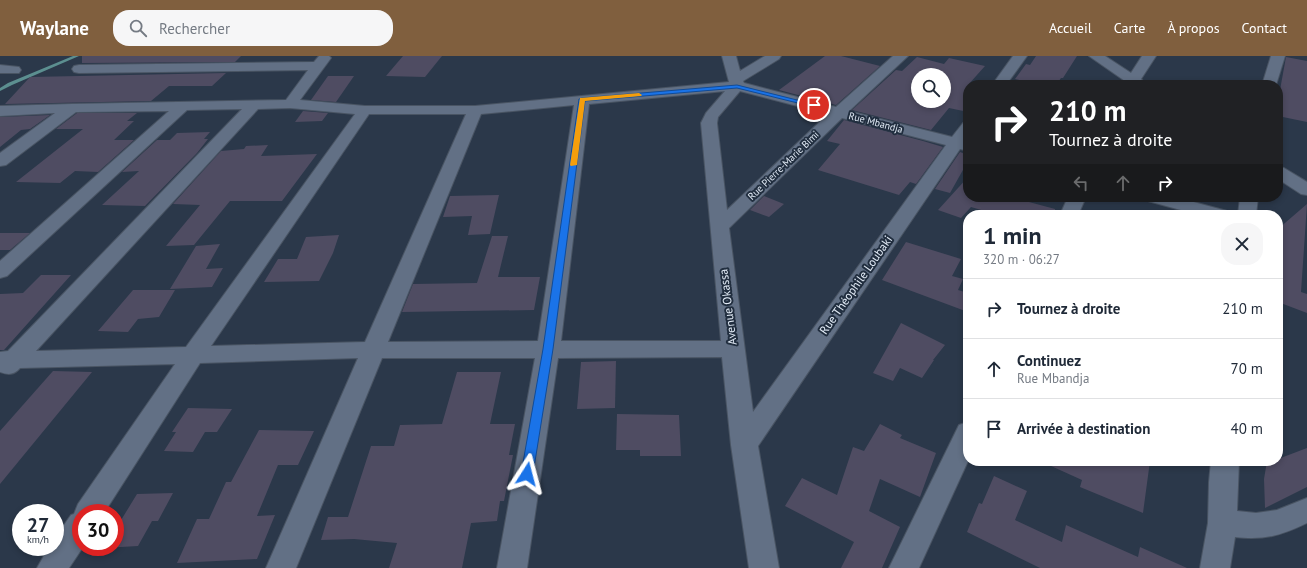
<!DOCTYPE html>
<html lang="fr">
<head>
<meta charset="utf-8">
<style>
	:root { --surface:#fff; --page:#f6f6f7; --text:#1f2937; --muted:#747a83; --line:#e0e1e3; --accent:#805f3e }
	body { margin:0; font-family:"PT Sans",sans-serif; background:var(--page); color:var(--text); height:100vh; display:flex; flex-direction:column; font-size:15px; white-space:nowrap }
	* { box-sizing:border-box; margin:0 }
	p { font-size:13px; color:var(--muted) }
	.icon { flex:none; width:22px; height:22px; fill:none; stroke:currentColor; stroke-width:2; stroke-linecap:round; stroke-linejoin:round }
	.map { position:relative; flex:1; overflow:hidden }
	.panel { position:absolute; left:963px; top:154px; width:320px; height:256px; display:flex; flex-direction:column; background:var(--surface); border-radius:16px; box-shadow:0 2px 6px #0003 }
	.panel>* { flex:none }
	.top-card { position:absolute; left:963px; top:24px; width:320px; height:122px; border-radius:16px; box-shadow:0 2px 6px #0003; background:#202124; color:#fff; overflow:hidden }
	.tools { position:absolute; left:911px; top:12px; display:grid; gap:8px }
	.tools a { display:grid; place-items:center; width:40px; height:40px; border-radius:50%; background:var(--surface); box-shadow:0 2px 6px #0003; font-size:20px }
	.speed { position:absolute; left:12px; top:448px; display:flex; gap:8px; font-size:20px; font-weight:700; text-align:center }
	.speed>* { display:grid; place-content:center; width:52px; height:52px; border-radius:50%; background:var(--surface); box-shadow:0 2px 6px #0003; line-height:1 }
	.speed small { font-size:10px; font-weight:400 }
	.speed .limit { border:6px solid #d22; background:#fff; color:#111 }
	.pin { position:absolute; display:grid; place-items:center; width:34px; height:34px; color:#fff; margin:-17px; border:2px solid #fff; border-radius:50%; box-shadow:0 1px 4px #0007 }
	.me { position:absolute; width:44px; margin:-22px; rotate:9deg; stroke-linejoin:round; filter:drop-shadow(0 0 3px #0008) }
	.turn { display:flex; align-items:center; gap:14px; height:84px; padding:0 20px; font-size:18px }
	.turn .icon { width:52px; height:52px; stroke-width:2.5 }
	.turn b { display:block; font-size:28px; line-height:34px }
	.lanes { display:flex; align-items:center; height:38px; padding:0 20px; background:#0003; justify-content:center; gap:20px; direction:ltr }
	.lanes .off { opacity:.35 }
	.round { display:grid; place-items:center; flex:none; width:42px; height:42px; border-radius:16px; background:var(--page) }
	.headline { display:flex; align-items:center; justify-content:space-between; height:68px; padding:0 20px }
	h1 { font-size:24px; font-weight:700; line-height:30px }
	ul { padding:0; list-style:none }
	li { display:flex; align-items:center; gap:12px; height:60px; padding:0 20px; border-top:1px solid var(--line) }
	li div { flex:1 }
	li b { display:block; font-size:15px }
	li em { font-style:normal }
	header { display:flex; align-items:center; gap:24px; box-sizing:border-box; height:56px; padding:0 20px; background:var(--accent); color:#fff }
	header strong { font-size:19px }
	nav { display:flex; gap:22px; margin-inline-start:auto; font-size:14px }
	.search { width:280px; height:36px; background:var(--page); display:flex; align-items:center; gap:10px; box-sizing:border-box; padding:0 14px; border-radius:16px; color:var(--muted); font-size:15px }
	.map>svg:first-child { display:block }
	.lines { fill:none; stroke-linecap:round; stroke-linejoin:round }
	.stream { fill:#5c8f90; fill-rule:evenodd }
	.building { fill:#4f4c62; fill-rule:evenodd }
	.minor-casing { stroke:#495463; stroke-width:2 }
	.minor { fill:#627085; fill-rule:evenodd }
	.route { fill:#1a73e8; stroke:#114b97 }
	.slow { fill:#f59e0b }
	.labels { text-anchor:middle; stroke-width:4; stroke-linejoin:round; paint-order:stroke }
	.far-street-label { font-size:10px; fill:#e2ebf6; stroke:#212e3f }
	.street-label { font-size:12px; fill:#e2ebf6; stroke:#212e3f }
</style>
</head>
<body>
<header>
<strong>Waylane</strong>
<div class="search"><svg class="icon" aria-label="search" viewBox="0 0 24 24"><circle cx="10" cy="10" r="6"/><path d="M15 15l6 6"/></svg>Rechercher</div>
<nav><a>Accueil</a><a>Carte</a><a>À propos</a><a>Contact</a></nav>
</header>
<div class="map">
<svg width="1307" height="512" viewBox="0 0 1307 512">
	<rect width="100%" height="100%" fill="#2b384a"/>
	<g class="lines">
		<polygon class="stream" points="73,0 79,0 12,29 0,35 0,32 8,27"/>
	</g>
	<g class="building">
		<polygon points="82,0 241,0 235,6 82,7"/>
		<polygon points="403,0 442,0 425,21 386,20"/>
		<polygon points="825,0 841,0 880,10 836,49 779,34"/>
		<polygon points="1036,0 1077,0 1063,22 1061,22 1056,29 1043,29 1015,23 1026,8 1030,9"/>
		<path d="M917 1 944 8 949 2 985 10 968 29V56L949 52 931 74 852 54 896 14 902 15ZM918 19H944V45H918Z"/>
		<polygon points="1286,1 1307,5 1307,66 1278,60 1280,34"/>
		<polygon points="226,17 212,30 169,30 151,45 5,48 30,21"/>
		<polygon points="328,20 354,20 336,46 311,44"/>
		<polygon points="303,55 328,57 322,65 295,66"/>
		<polygon points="77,57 137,57 127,65 134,65 114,84 134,84 98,116 75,115 60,127 16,126 83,73 56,73"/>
		<polygon points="50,59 30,73 21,74 0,91 0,61"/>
		<polygon points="844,64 923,85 943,91 916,128 910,126 899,139 818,114 840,88 827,85"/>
		<polygon points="210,76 204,83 208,83 197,97 145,150 102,149 139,115 122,116 157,84 170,84 177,77"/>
		<polygon points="268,89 261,100 317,98 282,145 230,145 194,189 166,190 200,149 173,148 221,95 244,93 246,90"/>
		<polygon points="960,96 968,99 968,105 950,137 935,133"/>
		<polygon points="968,121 968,141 1010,141 1055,153 1055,159 998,159 971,151 961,162 938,154"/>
		<polygon points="499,139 490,178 468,179 472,160 443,161 450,140"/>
		<polygon points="764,140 784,148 769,161 750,154"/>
		<polygon points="1307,148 1301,236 1307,238 1307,257 1278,246 1278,173"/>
		<polygon points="0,177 30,177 10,194 0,194"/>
		<polygon points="339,179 333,197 319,225 264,226 278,203 297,203 306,181"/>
		<polygon points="492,180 508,180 498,221 540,221 534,254 402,256 413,228 477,227"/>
		<polygon points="906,186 961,203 952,220 963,223 958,234 968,237 968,256 882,224"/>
		<polygon points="220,188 206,213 223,212 212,231 170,233 196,190"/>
		<polygon points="41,219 71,219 4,294 0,294 0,238 23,237"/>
		<polygon points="133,234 175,234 159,261 138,263 128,276 98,275"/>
		<polygon points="901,267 945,289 933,304 934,304 922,322 900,312 893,325 873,317"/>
		<polygon points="616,305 615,352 577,353 581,306"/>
		<polygon points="53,315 92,316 0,428 0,375"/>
		<polygon points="457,316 501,316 490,368 515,368 509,399 513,399 504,445 500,445 497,465 471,467 462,512 389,512 397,487 354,483 321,484 328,461 348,461 371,390 394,390 400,369 442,368"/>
		<polygon points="188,352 232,353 217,376 205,376 193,396 164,395 176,376 172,376"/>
		<polygon points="617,358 679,359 681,400 640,400 640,394 616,394"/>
		<polygon points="880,368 902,379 900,382 936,397 920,441 880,423 869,455 900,471 882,512 841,512 854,486 785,450 802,422 837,439 853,391 864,395"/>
		<polygon points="259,374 314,375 298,409 278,409 257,460 275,459 257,503 177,507 197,463 209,463 226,426 231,426"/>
		<polygon points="1307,392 1307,431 1265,452 1264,423 1267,405 1278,405 1278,403"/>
		<polygon points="1040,405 1150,405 1143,457 1080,431 1082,424"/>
		<polygon points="994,420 1027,435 1015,464 1062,486 1066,469 1138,501 1140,491 1187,512 1040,512 967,476 979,447 982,448"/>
		<polygon points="173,437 158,465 152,465 138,490 104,492 115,491 115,474 137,438"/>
	</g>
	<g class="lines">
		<defs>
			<g id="minor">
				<path d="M319 0H329L331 2 300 44 365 50H475L729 26 722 0H736L740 15 765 0H781L779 3 743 25 744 27 836 51 893 0H908L849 55 952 81 963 67 968 65V81L966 85H968V95L960 93 758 390 779 512H749L731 389 722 301 558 302 527 512H497L535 302H382L296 512H266L358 302 200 307 104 457H81V491H83L69 512H37L49 491H55V482L71 459 74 458 78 448 175 308 20 312C14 319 8 319 0 316V296L8 295 242 53 187 54 7 220 0 222V205L169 55 76 56 6 109 0 110V97L55 57 0 60V50L72 48 286 44 308 14 79 17 74 16 72 13 74 10 79 9 314 6ZM725 35 706 57 701 67 721 285H561L589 48ZM740 35 828 58 727 154 717 67 718 61ZM574 49 538 285 388 286 481 58ZM290 52 355 58 186 291 36 295 258 53ZM369 58H466L365 286 211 290ZM842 62 946 89 753 356 729 172Z"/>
				<polygon points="1013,0 1027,0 1006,29 992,29"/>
				<polygon points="1089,0 1105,0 1131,17 1142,0 1156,0 1141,23 1147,29 1123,29 1125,25"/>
				<polygon points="1271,0 1285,0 1276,29 1262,29"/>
				<polygon points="0,9 19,11 21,14 19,17 0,17"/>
				<polygon points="1278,111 1284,112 1307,126 1307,139 1301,138 1278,123"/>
				<polygon points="1068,141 1086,141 1078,159 1060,159"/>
				<polygon points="1145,141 1175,141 1227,155 1229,159 1199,159 1148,145"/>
				<polygon points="1240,141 1258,141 1256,159 1238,159"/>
				<polygon points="968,366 968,405 919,512 889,512 959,369"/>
				<path d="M1211 405H1239L1237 455 1256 457 1277 454 1307 442V467C1280 480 1265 484 1235 481L1230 512H1200L1208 467 1209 426Z"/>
			</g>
		</defs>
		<use href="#minor" class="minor-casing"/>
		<use href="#minor" class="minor"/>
	</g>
	<polygon class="route" points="737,29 817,49 814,51 737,32 585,45 553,293 533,418 531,421 527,423 523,421 521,418 543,293 579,43 582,42"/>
	<polygon class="slow" points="639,37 642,39 641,40 585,45 577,109 571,110 570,109 580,42"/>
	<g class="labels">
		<g class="far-street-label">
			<text transform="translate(876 66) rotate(15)" y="4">Rue Mbandja</text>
			<text transform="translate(783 109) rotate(-44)" y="4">Rue Pierre-Marie Bimi</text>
		</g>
		<g class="street-label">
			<text transform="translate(856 229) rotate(-55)" y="4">Rue Théophile Loubaki</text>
			<text transform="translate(728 251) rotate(-97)" y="4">Avenue Okassa</text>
		</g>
	</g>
</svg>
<div class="tools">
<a><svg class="icon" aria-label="search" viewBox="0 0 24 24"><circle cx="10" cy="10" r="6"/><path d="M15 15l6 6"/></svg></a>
</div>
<div class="speed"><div>27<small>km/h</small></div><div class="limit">30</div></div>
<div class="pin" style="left:814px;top:49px;background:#d93025"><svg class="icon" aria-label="arrive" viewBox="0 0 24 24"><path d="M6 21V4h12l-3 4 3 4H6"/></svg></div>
<svg class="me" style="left:527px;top:418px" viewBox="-20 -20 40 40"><path d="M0-17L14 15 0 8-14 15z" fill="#1a73e8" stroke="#fff" stroke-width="4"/></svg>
<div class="top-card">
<div class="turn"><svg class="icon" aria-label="right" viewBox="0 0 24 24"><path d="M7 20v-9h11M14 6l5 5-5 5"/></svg><div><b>210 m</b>Tournez à droite</div></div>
<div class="lanes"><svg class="icon off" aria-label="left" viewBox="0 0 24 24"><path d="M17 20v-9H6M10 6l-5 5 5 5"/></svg><svg class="icon off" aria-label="ahead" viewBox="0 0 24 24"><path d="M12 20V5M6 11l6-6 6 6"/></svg><svg class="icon" aria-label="right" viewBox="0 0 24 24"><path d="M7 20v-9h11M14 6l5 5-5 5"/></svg></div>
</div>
<section class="panel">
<div class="headline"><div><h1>1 min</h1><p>320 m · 06:27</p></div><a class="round"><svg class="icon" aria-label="close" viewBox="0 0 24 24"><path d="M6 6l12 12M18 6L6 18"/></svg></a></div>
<ul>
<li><svg class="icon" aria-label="right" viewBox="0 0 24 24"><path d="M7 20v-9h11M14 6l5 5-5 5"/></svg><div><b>Tournez à droite</b></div><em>210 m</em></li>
<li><svg class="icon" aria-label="ahead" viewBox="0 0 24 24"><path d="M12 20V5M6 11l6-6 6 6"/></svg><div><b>Continuez</b><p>Rue Mbandja</p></div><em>70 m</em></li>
<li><svg class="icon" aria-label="arrive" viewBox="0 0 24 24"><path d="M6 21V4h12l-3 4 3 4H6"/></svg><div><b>Arrivée à destination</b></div><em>40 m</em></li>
</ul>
</section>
</div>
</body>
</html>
